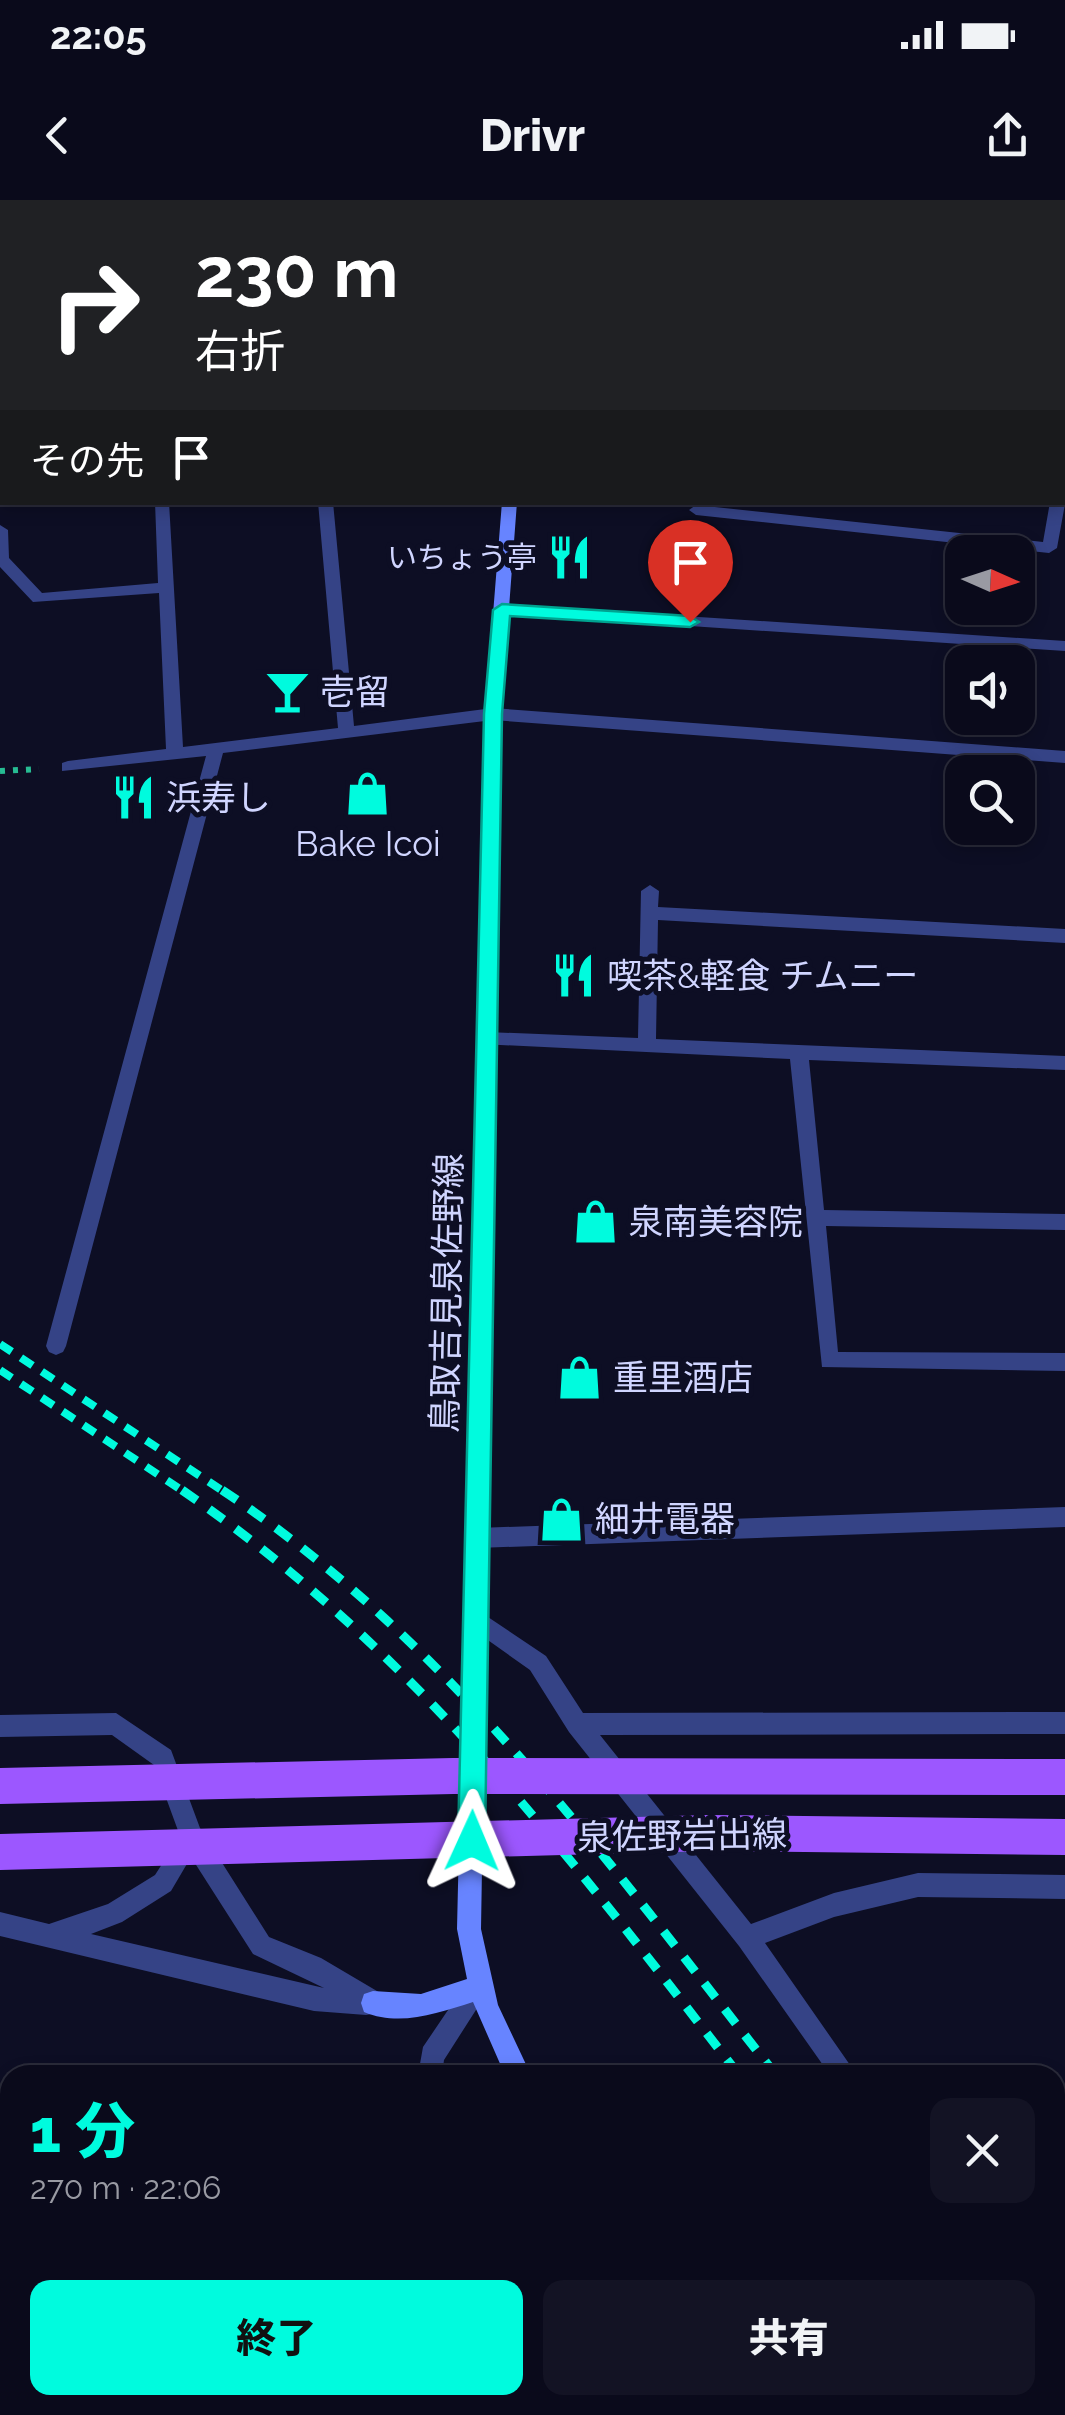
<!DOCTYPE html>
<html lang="ja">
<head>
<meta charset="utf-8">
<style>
	:root { --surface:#0a0a1b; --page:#131324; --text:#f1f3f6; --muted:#999aa3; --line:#2a2b3a; --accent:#00fbde }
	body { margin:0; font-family:Raleway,"Noto Sans JP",sans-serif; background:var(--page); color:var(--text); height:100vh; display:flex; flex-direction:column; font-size:38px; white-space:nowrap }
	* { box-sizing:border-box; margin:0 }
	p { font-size:32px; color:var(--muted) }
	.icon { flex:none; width:55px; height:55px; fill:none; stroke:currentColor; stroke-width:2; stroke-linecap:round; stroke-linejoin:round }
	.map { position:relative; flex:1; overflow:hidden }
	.panel { position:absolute; left:0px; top:1865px; width:1065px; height:350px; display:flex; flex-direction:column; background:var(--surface); border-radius:30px 30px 0 0; box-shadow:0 5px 15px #0003,0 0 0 2px var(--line) }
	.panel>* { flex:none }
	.top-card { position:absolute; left:0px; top:0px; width:1065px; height:305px; box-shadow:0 5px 15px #0003,0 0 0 2px var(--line); background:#202124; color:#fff; overflow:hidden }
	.needle { width:65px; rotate:93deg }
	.controls { position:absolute; left:945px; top:335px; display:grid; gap:20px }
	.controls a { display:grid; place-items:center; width:90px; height:90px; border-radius:20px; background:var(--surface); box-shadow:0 5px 15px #0003,0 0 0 2px var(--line); font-size:50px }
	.pin { position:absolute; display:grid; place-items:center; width:85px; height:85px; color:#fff; margin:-102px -42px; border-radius:50% 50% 50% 0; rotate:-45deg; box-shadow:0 0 10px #0007 }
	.pin .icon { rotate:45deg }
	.me { position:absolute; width:110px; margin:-55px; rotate:1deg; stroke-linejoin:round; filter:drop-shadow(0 0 8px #0008) }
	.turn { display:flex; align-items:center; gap:35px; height:210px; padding:0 30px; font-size:45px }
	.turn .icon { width:130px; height:130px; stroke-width:2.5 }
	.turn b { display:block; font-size:70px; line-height:85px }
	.then { display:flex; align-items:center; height:95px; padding:0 30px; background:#0003; gap:20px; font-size:38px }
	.round { display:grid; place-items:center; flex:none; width:105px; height:105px; border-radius:20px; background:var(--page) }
	.overview { display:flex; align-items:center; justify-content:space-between; height:170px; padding:0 30px }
	h1 { font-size:60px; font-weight:800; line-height:75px; color:var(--accent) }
	.button { display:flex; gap:20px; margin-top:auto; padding:20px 30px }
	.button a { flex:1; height:115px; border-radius:20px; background:var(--accent); color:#111; font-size:40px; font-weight:800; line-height:115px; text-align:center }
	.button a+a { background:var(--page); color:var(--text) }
	.status { display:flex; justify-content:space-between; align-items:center; height:70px; padding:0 50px; background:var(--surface); direction:ltr }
	.status svg { height:28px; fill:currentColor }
	header { display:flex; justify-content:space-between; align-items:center; height:130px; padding:0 30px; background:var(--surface); font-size:45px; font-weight:800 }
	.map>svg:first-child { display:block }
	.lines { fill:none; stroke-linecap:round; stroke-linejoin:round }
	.river { fill:#072a43; fill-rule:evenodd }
	.path { stroke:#27bc93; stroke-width:6; stroke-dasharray:5 8; stroke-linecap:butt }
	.street { fill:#354386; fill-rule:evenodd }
	.secondary { fill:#6784ff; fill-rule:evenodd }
	.rail-far1 { stroke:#00fbde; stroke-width:8; stroke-dasharray:14 11; stroke-linecap:butt }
	.rail { stroke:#00fbde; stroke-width:9; stroke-dasharray:18 15; stroke-linecap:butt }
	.primary-bridge { stroke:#9c57ff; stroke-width:36 }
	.route { fill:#00fbde; stroke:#00a390; stroke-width:2.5 }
	.labels { text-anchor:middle; stroke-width:10; stroke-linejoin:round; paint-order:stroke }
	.far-poi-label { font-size:30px; fill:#d0d5ff; stroke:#0d0e24; text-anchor:end }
	.poi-label { font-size:35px; fill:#d0d5ff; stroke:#0d0e24; text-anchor:start }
	.street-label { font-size:35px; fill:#d0d5ff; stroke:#0d0e24 }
</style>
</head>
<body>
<div class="status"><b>22:05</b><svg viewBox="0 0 49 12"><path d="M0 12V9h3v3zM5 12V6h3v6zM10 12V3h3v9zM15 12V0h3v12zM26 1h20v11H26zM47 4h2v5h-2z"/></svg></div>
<header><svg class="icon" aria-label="back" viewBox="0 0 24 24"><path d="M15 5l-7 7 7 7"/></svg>Drivr<svg class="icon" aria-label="share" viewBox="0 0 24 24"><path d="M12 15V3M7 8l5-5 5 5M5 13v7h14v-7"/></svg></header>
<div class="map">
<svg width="1065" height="2215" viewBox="0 0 1065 2215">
	<rect width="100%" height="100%" fill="#0d0e24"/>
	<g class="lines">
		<g class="river">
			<polygon points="745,0 802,0 804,2 747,2"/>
			<polygon points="1062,113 1065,114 1065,148 1062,148"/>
		</g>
		<polyline class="path" points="0,571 39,569"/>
		<g class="street">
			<polygon points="142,0 166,0 168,2 144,2"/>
			<polygon points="678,0 696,0 698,2 680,2"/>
			<polygon points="810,0 828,0 830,2 812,2"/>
			<rect x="1062" y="102" width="3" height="8"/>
			<polygon points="1062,154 1065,155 1065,163 1062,163"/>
			<polygon points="1064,263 1065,282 1062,283 1062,264"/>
			<polygon points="2,286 2,296 0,297 0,287"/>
			<polygon points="1062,298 1065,304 1057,348 1049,353 696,315 689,310 696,305 1043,342 1050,302 1062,302"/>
			<polygon points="155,302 169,302 183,547 338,528 318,302 333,302 354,526 493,508 1065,551 1065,563 493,520 223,553 66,1146 63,1152 56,1155 49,1152 46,1146 206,556 62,571 62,563 68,561 166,549 159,393 33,402 0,367 0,325 8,330 9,358 42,393 158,383"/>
			<polygon points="502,404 1065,441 1065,451 496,413 496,405"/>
			<polygon points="650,685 659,691 658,707 1065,729 1065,743 658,720 656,839 1065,856 1065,870 809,860 824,1010 1065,1014 1065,1030 826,1026 838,1152 1065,1153 1065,1171 822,1167 790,859 481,844 478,839 481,834 487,832 638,838 641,691"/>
			<polygon points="1065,1307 1065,1327 478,1348 470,1345 467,1338 470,1331 478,1328"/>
			<polygon points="476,1409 546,1456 583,1513 1065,1512 1065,1534 600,1535 751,1724 834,1693 918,1673 1065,1675 1065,1699 918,1697 834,1717 765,1743 857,1875 830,1875 739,1746 569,1532 530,1470 468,1426 465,1419 468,1412"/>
			<path d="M116 1513 171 1550 200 1628 269 1737 321 1758 382 1794 385 1803 382 1812 366 1815 314 1811 0 1736V1712L49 1724 108 1704 155 1675 180 1636 154 1565 112 1535 0 1537V1515ZM191 1657 253 1754 324 1788 91 1734 122 1722 171 1691Z"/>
			<polygon points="478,1776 487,1779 490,1788 444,1860 442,1875 418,1875 423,1847 469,1779"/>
			<polygon points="1055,2155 1065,2159 1065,2195 1055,2191"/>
			<polygon points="386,2205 412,2205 413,2215 387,2215"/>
		</g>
		<g class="secondary">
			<path d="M502 302H517L501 514 481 1729 498 1805 531 1875H505L473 1802C438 1813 400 1827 364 1812L361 1803 364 1794 373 1791 421 1794 467 1779 457 1729 485 514Z"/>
			<polygon points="726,2205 754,2205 758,2215 730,2215"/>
		</g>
		<g class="rail-far1">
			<polyline points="0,1144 226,1293"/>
			<polyline points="0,1170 186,1293"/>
		</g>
		<g class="rail">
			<path d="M182 1290C417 1452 567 1653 739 1875"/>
			<path d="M222 1290C449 1440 610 1664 776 1875"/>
			<polyline points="974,2205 980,2215"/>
			<polyline points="1005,2205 1011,2215"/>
		</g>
		<g class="primary-bridge">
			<polyline points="0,1586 453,1576 1065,1577"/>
			<polyline points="0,1652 709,1633 1065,1637"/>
		</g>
	</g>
	<polygon class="route" points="502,404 690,416 699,422 690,427 510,416 502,514 485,1641 481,1650 472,1654 462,1650 458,1641 484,514 493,410"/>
	<defs>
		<symbol id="restaurant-bare" viewBox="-9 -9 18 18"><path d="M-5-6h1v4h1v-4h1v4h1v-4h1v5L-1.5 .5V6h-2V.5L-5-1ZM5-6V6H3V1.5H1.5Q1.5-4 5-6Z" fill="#00fbde" stroke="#0d0e24" stroke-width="2.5" paint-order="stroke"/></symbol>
		<symbol id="bar-bare" viewBox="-9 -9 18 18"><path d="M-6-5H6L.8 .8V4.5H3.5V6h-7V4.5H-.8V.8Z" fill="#00fbde" stroke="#0d0e24" stroke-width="2.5" paint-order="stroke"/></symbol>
		<symbol id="shop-bare" viewBox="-9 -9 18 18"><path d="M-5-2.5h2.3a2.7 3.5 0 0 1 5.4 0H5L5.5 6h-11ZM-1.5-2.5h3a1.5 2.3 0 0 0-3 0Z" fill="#00fbde" stroke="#0d0e24" stroke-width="2.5" paint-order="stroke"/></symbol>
	</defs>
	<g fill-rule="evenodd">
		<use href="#restaurant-bare" x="538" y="326" width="63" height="63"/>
		<use href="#bar-bare" x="256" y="460" width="63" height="63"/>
		<use href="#shop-bare" x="336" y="562" width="63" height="63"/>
		<use href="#restaurant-bare" x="102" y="566" width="63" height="63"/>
		<use href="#restaurant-bare" x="542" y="744" width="63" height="63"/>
		<use href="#shop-bare" x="564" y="990" width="63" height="63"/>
		<use href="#shop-bare" x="548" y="1146" width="63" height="63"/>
		<use href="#shop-bare" x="530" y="1288" width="63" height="63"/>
	</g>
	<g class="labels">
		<g class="far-poi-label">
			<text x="537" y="368">いちょう亭</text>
		</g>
		<g class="poi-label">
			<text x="320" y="504">壱留</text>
			<text x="166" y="610">浜寿し</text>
			<text x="368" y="656" text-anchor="middle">Bake Icoi</text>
			<text x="607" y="788">喫茶&amp;軽食 チムニー</text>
			<text x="628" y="1034">泉南美容院</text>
			<text x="613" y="1190">重里酒店</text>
			<text x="595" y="1331">細井電器</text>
		</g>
		<g class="street-label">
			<text transform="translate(447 1093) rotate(-89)" y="12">鳥取吉見泉佐野線</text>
			<text transform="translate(682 1636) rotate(-1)" y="12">泉佐野岩出線</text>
		</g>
	</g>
</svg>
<div class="controls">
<a><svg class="needle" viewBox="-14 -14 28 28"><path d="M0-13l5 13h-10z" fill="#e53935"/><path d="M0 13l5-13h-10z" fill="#999aa3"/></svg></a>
<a><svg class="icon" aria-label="sound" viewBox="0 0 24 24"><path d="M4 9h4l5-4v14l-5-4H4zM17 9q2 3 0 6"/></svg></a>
<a><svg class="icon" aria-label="search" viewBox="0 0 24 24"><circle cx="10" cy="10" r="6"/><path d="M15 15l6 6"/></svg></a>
</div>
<div class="pin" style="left:690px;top:422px;background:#d93025"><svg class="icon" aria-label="arrive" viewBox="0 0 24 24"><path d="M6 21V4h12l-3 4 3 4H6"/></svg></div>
<svg class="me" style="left:472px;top:1641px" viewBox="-20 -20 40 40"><path d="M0-17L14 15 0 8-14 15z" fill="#00fbde" stroke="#fff" stroke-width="4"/></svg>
<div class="top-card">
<div class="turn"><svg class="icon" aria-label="right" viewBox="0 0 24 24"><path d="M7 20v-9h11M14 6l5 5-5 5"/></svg><div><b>230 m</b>右折</div></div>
<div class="then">その先<svg class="icon" aria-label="arrive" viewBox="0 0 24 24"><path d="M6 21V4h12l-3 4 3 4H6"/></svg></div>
</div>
<section class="panel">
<div class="overview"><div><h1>1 分</h1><p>270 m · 22:06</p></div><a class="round"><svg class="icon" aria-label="close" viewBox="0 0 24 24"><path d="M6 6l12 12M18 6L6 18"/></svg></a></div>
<div class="button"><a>終了</a><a>共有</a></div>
</section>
</div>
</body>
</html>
